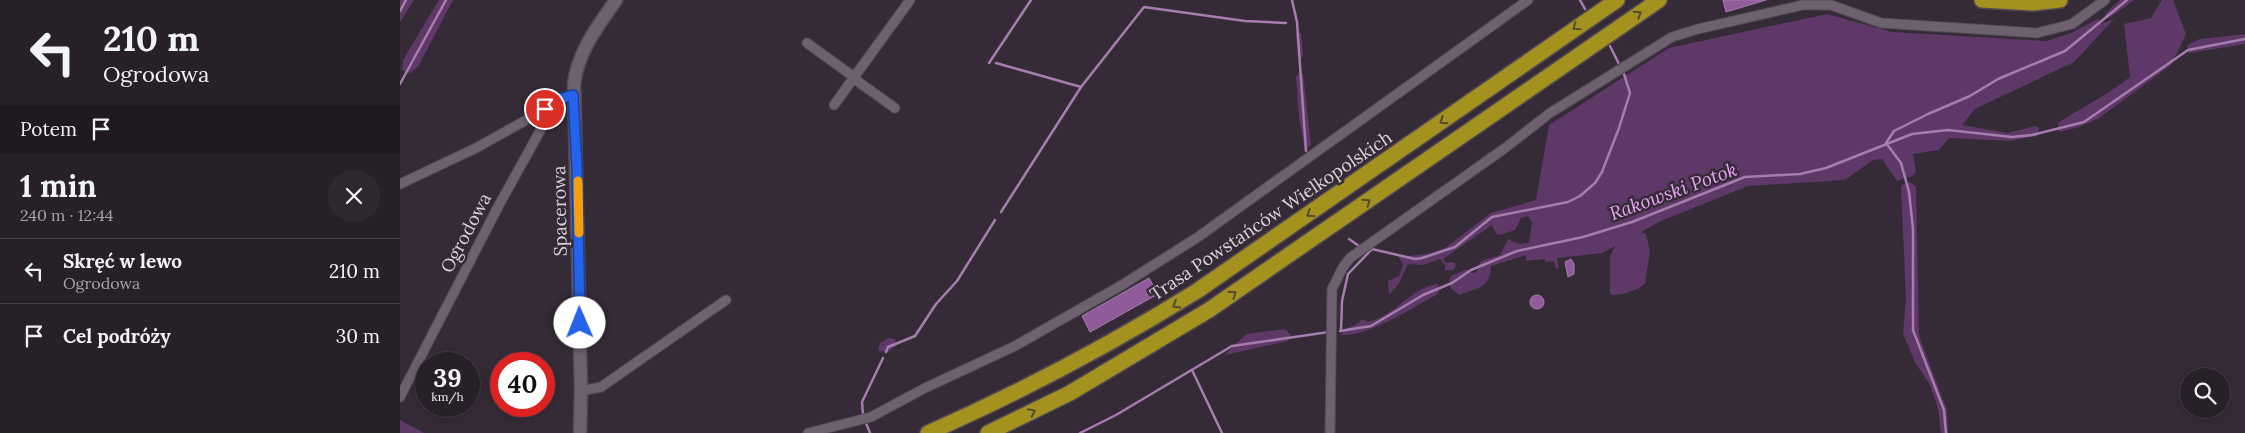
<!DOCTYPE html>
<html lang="pl">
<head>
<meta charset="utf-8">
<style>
	:root { --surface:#282029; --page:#302831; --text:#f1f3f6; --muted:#a5a3a8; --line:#443e46 }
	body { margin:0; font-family:Lora,serif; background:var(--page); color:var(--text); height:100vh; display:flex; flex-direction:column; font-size:19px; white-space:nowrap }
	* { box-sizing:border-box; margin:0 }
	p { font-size:16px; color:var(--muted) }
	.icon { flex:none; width:28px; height:28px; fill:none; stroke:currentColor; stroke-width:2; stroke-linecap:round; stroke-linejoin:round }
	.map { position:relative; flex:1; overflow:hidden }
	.details { display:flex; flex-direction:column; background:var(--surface); width:400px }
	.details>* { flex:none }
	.guide { background:#282029; color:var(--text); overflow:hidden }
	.controls { position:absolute; left:1780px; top:368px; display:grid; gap:10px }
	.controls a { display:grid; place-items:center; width:50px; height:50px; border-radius:50%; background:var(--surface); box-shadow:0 2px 12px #0003,0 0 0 1px var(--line); font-size:25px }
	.speed { position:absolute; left:15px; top:352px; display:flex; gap:10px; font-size:25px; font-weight:700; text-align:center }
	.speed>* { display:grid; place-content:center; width:65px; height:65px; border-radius:50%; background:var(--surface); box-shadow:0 2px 12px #0003,0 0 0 1px var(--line); line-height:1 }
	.speed small { font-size:12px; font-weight:400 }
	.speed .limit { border:8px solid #d22; background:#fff; color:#111 }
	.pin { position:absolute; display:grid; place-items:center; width:42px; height:42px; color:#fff; margin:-21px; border:2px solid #fff; border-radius:50%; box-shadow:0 1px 5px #0007 }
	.me { position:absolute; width:55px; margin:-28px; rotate:359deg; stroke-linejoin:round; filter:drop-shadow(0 0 4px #0008) }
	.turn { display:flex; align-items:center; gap:18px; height:105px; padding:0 20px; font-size:22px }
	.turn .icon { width:65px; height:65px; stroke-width:2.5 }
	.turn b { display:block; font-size:35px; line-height:42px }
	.then { display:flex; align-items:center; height:48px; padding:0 20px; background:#0003; gap:10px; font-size:19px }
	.round { display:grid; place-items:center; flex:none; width:52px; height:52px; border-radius:26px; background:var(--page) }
	.headline { display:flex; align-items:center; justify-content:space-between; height:85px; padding:0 20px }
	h1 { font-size:30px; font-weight:700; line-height:38px }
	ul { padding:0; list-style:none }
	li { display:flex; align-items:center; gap:15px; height:65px; padding:0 20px; border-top:1px solid var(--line) }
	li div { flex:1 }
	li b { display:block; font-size:19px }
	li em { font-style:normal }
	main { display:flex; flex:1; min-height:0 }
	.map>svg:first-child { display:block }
	.green { fill:#5e3867 }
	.water { fill:#905a9b; stroke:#a67eae }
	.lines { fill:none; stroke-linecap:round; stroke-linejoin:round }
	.stream { stroke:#a67eae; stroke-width:2.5 }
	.street-casing { stroke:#524954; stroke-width:11 }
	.secondary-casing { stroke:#524954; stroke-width:15 }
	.highway-casing { stroke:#524954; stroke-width:18 }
	.street { stroke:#6d616f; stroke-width:9 }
	.secondary { stroke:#6d616f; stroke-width:12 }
	.highway { stroke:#a3931e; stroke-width:15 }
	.oneway { stroke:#564a30 }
	.route-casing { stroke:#184099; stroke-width:12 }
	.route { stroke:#2563eb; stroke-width:9 }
	.slow { stroke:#f59e0b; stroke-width:9 }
	.labels { text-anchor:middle; stroke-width:5; stroke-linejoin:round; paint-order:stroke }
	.street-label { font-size:18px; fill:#dad3db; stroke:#352b37 }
	.water-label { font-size:19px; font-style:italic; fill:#eaa0f9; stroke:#352b37 }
</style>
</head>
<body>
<main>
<section class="details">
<div class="guide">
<div class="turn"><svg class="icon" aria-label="left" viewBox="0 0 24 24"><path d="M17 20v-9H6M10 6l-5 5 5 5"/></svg><div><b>210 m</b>Ogrodowa</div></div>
<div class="then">Potem<svg class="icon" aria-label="arrive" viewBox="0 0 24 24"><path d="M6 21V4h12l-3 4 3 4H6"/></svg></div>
</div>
<div class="headline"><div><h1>1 min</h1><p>240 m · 12:44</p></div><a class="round"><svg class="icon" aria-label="close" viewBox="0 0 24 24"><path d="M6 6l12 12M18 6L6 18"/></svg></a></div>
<ul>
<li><svg class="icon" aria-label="left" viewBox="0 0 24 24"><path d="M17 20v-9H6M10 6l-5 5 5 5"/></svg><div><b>Skręć w lewo</b><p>Ogrodowa</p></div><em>210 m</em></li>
<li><svg class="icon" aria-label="arrive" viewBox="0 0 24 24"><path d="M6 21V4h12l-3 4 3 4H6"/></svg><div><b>Cel podróży</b></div><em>30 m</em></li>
</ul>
</section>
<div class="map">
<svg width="1845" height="433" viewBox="0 0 1845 433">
	<rect width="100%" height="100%" fill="#352b37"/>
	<g class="green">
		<polygon points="0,0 14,0 0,22"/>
		<polygon points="39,0 53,0 18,67 10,73 2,70 3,60"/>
		<polygon points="1720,0 1734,0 1709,18 1704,15"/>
		<path d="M1762 0H1773L1786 34 1771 65 1699 118 1679 127 1659 132 1658 123C1682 107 1708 95 1730 77L1724 24 1751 18Z"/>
		<path d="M1427 14 1492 32 1647 41 1671 33 1698 19 1701 24 1714 19 1674 62 1575 109 1562 125 1608 133 1635 126 1639 128 1637 136 1609 141 1549 138 1539 150 1513 154 1516 172 1512 176 1497 181 1482 159 1473 160 1445 180 1348 186 1261 221 1241 232 1246 234 1250 251 1245 284C1235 291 1224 295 1212 295L1210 293V256L1215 246 1202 253 1157 258 1159 268 1156 269 1154 261 1146 262 1144 259 1126 261V255L1091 266C1091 288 1077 288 1059 295L1051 288 1049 281 1051 276 1067 269 1073 273 1076 272 1081 261 1100 255 1108 239 1118 244 1129 243 1132 222 1128 216 1121 218 1115 230 1100 235 1096 234 1092 225 1043 259 1046 263 1054 262 1056 266 1053 270H1045V265L1040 259 1023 265 1008 264 998 285 989 295 988 281 999 276 1003 265 999 257 1027 254 1045 248 1091 213 1136 200 1149 125 1269 48Z"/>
		<polygon points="896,33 901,33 903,56 901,58 898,57"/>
		<polygon points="1845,34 1845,44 1789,53 1787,45 1800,39"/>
		<polygon points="899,73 903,74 911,145 905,149 899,118 896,77"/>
		<polygon points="1510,182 1516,187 1519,336 1547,410 1548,433 1541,433 1538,408 1529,383 1516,364 1503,334 1506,299 1501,188 1502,185"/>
		<path d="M1038 284 1039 292 1036 295C1012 308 968 337 941 335L944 329 955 325 963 319 967 322C994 318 1009 288 1038 284Z"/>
		<polygon points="885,329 891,335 888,341 825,355 846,334"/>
		<polygon points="489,338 495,339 496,346 488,352 478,351 480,343"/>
		<polygon points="0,420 24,433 0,433"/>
	</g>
	<g class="water">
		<polygon points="1323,0 1366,0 1326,12"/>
		<polygon points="1171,259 1174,264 1174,274 1168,277 1165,262"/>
		<polygon points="749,278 758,294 690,332 682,316"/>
		<circle cx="1137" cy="302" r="7"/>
	</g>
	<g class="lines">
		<g class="stream">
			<polyline points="892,0 897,22 906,151"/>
			<polyline points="1180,0 1185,9"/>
			<polyline points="0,11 6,0"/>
			<polyline points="1210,46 1219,64"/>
			<polyline points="589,63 631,0"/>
			<polyline points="596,63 681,87"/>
			<polyline points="0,84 46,0"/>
			<polyline points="601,212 681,87 744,7 845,21 886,23"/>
			<polyline points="949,239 959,246"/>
			<polyline points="940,331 971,326 1023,295 1052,283 1071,270 1117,251 1183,237 1232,222 1345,177 1400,174 1426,168 1512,134 1548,130 1612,137 1632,135 1684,122 1788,50 1845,39"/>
			<polyline points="941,331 942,301 948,274 972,249 1015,259 1022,258 1055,247 1092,217 1168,202 1180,196 1195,183 1202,172 1219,128 1230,93 1224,74"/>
			<polyline points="486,352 488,347 515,336 536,304 557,281 595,220"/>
			<polyline points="792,370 822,433"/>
			<polyline points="463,415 462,402 483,358"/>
			<polyline points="466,423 470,433"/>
			<polyline points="680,433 716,415 832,346 929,332"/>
			<polyline points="1546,433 1544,410 1513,330 1513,229 1509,192 1501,163 1486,143 1494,131 1528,114 1570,96 1598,79 1665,51 1727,0"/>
		</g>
		<defs>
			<g id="street">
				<polyline points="407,43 454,77"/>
				<polyline points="453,78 495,108"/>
				<polyline points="434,105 510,0"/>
				<polyline points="0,184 76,148 155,104"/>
				<polyline points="181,391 201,387 326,300"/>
				<polyline points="0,397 99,205 155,104 160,99 173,95"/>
				<polyline points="408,433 471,417 525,388 615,346 722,285 798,237 1128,0"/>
				<polyline points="930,433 932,289 943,267 950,258 1105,148 1150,113 1272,37 1298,29 1403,5 1431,5 1481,23 1637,33 1672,24 1705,0"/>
			</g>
			<path id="secondary" d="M180 433 181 391 174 84C178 51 198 26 216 0"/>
			<g id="highway">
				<polyline points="1582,0 1633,3 1660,0"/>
				<path d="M528 433C621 392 710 345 797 291L1217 0"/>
				<polyline points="588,433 670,393 809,310 1259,0"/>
			</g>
		</defs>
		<use href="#street" class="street-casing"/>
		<use href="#secondary" class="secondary-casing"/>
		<use href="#highway" class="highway-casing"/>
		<use href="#street" class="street"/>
		<use href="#secondary" class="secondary"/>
		<use href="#highway" class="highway"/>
	</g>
	<defs><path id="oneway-chevron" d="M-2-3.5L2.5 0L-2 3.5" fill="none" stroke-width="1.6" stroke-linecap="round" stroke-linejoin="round" transform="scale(1.25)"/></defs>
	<g class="oneway">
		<use href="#oneway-chevron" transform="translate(1238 14) rotate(-33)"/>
		<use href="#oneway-chevron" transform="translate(1176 27) rotate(145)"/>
		<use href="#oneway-chevron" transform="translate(1043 121) rotate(145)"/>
		<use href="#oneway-chevron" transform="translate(967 202) rotate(-35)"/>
		<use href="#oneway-chevron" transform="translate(910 214) rotate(146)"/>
		<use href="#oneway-chevron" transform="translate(833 294) rotate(-34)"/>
		<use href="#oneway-chevron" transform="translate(776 305) rotate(148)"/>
		<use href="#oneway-chevron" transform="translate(632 412) rotate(-26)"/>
	</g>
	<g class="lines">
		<defs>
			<polyline id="route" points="145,109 160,99 173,95 177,167 180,323"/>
		</defs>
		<use href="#route" class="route-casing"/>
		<use href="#route" class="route"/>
		<polyline class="slow" points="178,181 179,233"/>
	</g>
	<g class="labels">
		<g class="street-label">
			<text transform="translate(160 211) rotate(-91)" y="6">Spacerowa</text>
			<text transform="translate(871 216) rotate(-34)" y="6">Trasa Powstańców Wielkopolskich</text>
			<text transform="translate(66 233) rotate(-62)" y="6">Ogrodowa</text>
		</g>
		<g class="water-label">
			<text transform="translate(1273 191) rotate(-20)" y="7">Rakowski Potok</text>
		</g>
	</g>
</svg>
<div class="controls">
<a><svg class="icon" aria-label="search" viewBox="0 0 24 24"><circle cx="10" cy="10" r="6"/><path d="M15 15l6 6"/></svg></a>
</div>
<div class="speed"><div>39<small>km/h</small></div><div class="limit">40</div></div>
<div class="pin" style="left:145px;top:109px;background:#d93025"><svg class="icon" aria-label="arrive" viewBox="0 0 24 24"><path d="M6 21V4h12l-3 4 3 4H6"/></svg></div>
<svg class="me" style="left:180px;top:323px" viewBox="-20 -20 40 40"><circle r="19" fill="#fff"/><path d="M0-13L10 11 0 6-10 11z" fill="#2563eb"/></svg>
</div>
</main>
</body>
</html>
